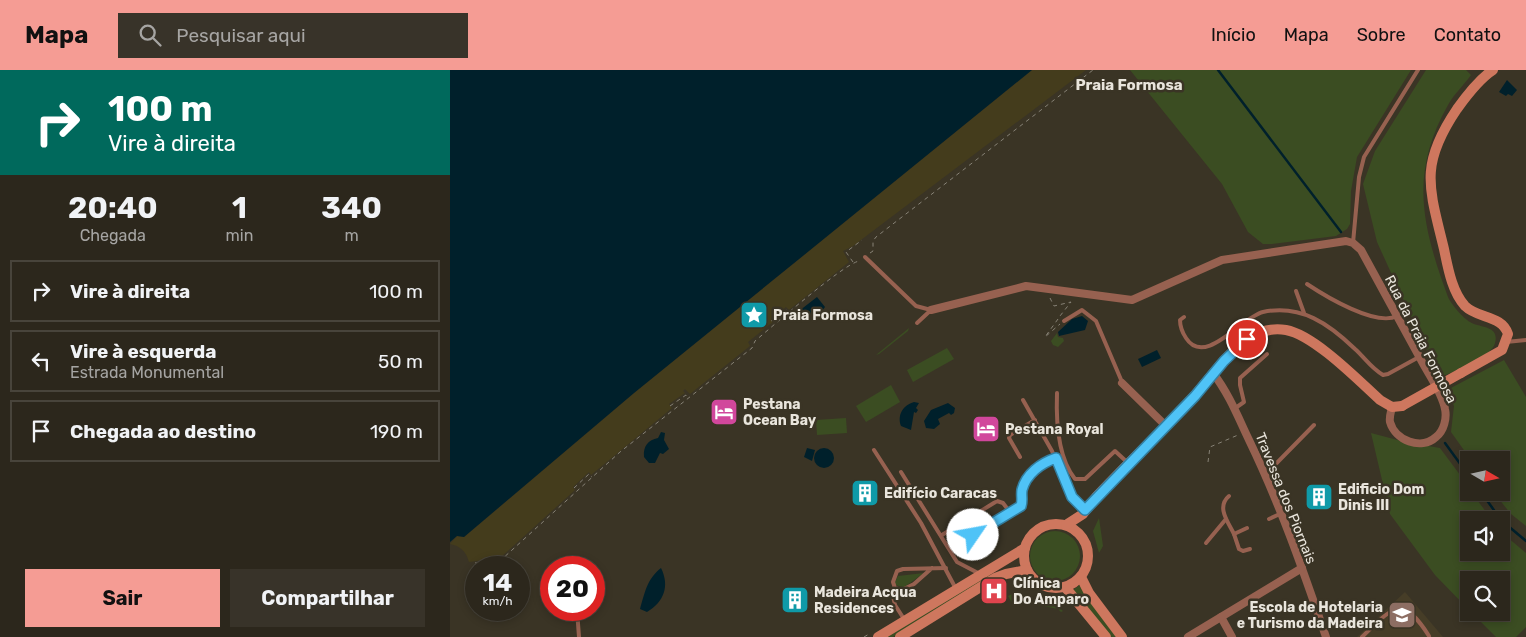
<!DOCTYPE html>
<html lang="pt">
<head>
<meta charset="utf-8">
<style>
	:root { --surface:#2c271c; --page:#383329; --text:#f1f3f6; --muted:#a6a5a3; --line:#48443b; --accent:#f59c94 }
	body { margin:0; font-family:Rubik,sans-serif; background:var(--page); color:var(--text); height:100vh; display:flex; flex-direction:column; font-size:19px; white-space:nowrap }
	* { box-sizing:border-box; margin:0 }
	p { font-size:16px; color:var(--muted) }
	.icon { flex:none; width:28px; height:28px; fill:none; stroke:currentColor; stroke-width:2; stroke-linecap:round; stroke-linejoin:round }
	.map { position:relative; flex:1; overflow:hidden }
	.sheet { display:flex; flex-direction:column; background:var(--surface); width:450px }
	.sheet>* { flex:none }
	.banner { background:#00695c; color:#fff; overflow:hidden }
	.needle { width:32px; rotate:99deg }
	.tools { position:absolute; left:1010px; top:381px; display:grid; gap:10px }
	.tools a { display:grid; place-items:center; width:50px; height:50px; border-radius:0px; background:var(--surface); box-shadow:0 2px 8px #0003,0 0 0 1px var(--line); font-size:25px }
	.speed { position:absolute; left:15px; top:486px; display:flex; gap:10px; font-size:25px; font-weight:700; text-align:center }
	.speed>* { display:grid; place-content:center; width:65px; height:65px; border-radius:50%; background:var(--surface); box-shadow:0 2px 8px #0003,0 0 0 1px var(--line); line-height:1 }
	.speed small { font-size:12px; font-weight:400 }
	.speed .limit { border:8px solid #d22; background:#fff; color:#111 }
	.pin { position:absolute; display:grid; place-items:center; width:42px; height:42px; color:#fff; margin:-21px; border:2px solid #fff; border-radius:50%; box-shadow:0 1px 5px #0007 }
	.me { position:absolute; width:55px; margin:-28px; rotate:57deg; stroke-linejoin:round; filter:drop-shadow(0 0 4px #0008) }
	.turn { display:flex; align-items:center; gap:18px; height:105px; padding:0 25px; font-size:22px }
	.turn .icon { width:65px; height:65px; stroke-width:2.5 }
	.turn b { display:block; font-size:35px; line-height:42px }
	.eta { display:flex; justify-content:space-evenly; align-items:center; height:85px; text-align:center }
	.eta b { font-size:30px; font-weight:700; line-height:35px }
	.action { display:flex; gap:10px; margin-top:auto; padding:10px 25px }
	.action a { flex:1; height:58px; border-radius:0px; background:var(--accent); color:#111; font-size:20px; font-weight:700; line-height:58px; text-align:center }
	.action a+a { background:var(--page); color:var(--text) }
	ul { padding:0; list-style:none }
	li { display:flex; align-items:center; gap:15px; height:62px; margin:0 10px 8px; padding:0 15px; border:2px solid var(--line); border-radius:0px }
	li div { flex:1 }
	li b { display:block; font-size:19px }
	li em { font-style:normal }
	header { display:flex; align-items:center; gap:30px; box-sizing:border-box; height:70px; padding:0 25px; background:var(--accent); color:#111 }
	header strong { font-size:24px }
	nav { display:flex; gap:28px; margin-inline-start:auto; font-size:18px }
	.search { width:350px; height:45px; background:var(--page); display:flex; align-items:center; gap:12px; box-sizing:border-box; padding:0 18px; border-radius:0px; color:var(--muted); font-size:19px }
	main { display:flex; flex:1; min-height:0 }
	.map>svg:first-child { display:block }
	.built { fill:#463d27 }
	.green { fill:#3b4d22 }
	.sand { fill:#443c1c }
	.water { fill:#00202b }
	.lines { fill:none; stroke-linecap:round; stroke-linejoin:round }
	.stream { stroke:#00202b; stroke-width:2.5 }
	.path { stroke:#878276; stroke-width:1; stroke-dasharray:4 4; stroke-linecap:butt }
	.service { stroke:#976150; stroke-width:4 }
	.minor { stroke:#976150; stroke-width:8 }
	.secondary { stroke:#ce775e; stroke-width:10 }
	.secondary-bridge { stroke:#ce775e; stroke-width:10 }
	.route-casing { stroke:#337fa1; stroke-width:12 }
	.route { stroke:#4fc3f7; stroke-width:9 }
	.labels { text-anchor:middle; stroke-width:5; stroke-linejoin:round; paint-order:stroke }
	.poi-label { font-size:14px; font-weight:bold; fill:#e9e5dc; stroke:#3a3425; text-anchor:start }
	.street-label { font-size:14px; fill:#e9e5dc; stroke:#3a3425 }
	.neighbourhood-label { font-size:15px; font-weight:bold; fill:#e9e5dc; stroke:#3a3425 }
</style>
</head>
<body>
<header>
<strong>Mapa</strong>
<div class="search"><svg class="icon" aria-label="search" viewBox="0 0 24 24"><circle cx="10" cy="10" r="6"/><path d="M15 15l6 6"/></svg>Pesquisar aqui</div>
<nav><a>Início</a><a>Mapa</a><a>Sobre</a><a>Contato</a></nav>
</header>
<main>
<section class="sheet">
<div class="banner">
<div class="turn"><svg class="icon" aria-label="right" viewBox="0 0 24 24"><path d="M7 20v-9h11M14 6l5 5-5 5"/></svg><div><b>100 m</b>Vire à direita</div></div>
</div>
<div class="eta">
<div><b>20:40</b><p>Chegada</p></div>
<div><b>1</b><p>min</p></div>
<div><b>340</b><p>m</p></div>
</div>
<ul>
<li><svg class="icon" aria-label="right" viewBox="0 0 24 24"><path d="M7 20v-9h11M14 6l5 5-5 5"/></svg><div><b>Vire à direita</b></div><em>100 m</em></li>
<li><svg class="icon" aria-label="left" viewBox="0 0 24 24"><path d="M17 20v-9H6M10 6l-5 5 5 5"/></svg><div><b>Vire à esquerda</b><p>Estrada Monumental</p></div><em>50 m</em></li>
<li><svg class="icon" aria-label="arrive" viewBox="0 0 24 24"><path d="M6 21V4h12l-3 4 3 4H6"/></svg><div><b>Chegada ao destino</b></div><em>190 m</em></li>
</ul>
<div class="action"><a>Sair</a><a>Compartilhar</a></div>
</section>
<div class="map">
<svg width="1076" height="567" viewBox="0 0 1076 567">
	<rect width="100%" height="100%" fill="#3a3425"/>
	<polygon class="built" points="955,522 993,567 907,567"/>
	<g class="green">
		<polygon points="680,0 961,0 907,87 901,121 900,154 897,159 886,166 822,174 813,174 798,162 772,114"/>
		<path d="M976 0H1016L1021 5C1014 15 1004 24 998 35 959 104 972 156 998 227 1001 234 1013 248 1020 252 1029 258 1050 255 1045 273 1042 287 1002 302 989 308L927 172 913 114 925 81Z"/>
		<polygon points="459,258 458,261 429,284 426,285"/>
		<polygon points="607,263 608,267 613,268 614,271 608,277 603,275 601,271"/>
		<polygon points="497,278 504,289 463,312 457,300"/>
		<polygon points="1054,290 1076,327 1076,456 1061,444 1044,423 1051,422 1051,390 1021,390 1001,362 1004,336 997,320"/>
		<polygon points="441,315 450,332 416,352 406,336"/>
		<polygon points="396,348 397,363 367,365 366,350"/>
		<polygon points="921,363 955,372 990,378 1019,417 1019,422 1022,423 1042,450 1019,450 1019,482 1051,482 1051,462 1076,483 1076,557 1066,567 1046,567 1022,543 1051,542 1051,510 1019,510 1019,540 985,505 940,444"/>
		<polygon points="649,448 653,476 649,483 643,461"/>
		<circle cx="605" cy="486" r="25"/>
		<polygon points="474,503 453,518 444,514 448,506"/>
		<polygon points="539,503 541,507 443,567 435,567"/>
		<polygon points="630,515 666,567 661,567 623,520"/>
		<polygon points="568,521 579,528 564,536 558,526"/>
		<path d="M582 529C591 534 607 534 613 541L611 542 608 539 583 534 580 532Z"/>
	</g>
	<path class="sand" d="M582 0H636L403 176 393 181 399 192 339 240 336 237 321 249 323 252 298 272 300 276 240 324 235 319 233 321 235 323 219 334 222 338 141 405 139 402 123 417 125 420 50 488 19 492C16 481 10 476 0 474L7 466 14 467 184 323Z"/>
	<g class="water">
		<polygon points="0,0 582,0 184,323 14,467 7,466 0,472"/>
		<polygon points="1057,10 1067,20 1062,26 1058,24 1056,26 1049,22"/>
		<polygon points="367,227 375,237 372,241 365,241 363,246 356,250 349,241"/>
		<polygon points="632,246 638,251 635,260 609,266 608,262 622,249"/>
		<polygon points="707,280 711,288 692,297 688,289"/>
		<path d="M464 332 469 333 466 338 468 340 466 343 464 342 461 360 451 356C447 345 453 335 464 332Z"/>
		<polygon points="498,333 505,338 504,343 501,345 499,343 488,349 490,354 484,359 476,358 474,351 481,340"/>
		<path d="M211 362 215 363 214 370 219 379 213 384 210 383 205 393H199L194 387C193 376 198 370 208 368Z"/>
		<polygon points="357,378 365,380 362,391 354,387"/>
		<circle cx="374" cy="388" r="10"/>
		<path d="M211 498C220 516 214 532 197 542L190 539C195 522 197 509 211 498Z"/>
	</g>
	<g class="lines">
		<g class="stream">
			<polyline points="768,0 891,162"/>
			<polyline points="995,373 1019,406"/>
			<polyline points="1031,422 1051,450"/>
			<polyline points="1051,450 1076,471"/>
		</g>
		<g class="path">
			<polyline points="420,183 423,181 423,171 426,167 643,0"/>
			<polyline points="403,192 396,182 412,170"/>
			<polyline points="600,228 604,236 621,232 610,246"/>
			<polyline points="608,249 595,267 610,254"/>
			<polyline points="321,251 337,240 339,242"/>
			<polyline points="220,336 236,325 238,327"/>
			<polyline points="758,392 760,377 788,365"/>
			<polyline points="124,418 139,404 142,407"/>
			<path d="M25 493 51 490 170 382 302 278 305 271C323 256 392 195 409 191"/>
			<polyline points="414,567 419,564"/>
		</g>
		<g class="service">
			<polyline points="903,173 909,107 914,87 968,0"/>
			<polyline points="415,187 466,236 481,240"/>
			<path d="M857 214C875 226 926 257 947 246"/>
			<polyline points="846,221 854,243"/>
			<path d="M734 247 730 250C730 257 732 262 736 268 755 298 793 246 813 242 851 234 879 254 905 279 915 288 921 298 933 305L938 304 969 287"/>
			<polyline points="614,251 632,240 646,251 672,312"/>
			<polyline points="467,253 481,240"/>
			<polyline points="1056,272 1076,270"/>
			<path d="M607 323C606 350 607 387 625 409H635L665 381 678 393"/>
			<polyline points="573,330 602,381 622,427 635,440"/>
			<polyline points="784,339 794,332 790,315 790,308 817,284"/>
			<polyline points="424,380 471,453 506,519"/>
			<polyline points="570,387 559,368 560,365 585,350"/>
			<polyline points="451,402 507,492 530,504"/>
			<polyline points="816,404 864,355"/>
			<path d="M779 426C766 437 778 452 784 464L797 458"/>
			<polyline points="819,449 832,443"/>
			<polyline points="784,464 789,479 793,481 800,479"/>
			<path d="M492 465 547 431 553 433 559 441 571 436C573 430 571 426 572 420 576 404 591 393 606 388"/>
			<polyline points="523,465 559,441"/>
			<polyline points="756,473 776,449"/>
			<polyline points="482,498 464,514 452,520 445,518 443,512 447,501 453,499 496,498"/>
			<polyline points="452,520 443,526 445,535 454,549"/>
			<polyline points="127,540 129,567"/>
			<path d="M912 567C942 538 952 523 979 566"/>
		</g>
		<g class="minor">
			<path d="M481 240 576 216 682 230 772 190 896 171 903 173 911 180C931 216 950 252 970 288 978 304 992 322 995 339 997 348 994 361 986 367 971 381 945 370 940 352 939 347 941 342 942 337"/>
			<path d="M763 303C779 324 788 347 799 370 830 434 853 500 876 567"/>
			<polyline points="672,313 715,355"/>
			<polyline points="771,547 782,567"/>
			<polyline points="738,567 852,498"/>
		</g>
		<g class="secondary">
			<path d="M1011 303 1052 280 1058 264C1052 245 1028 249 1015 236 1002 222 998 198 994 179 979 117 969 95 1007 39 1017 25 1029 9 1043 0"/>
			<circle cx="606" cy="486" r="32"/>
			<path d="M616 455 633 444 646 427C678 393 713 360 744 326 762 306 777 282 800 268 810 261 823 258 836 260 864 265 908 310 930 330L942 337 952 336"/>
			<polyline points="631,507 639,523 672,567"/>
			<polyline points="615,517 656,567"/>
			<polyline points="428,567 575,478"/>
			<polyline points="450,567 545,508 556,504 577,500"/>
		</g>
		<polyline class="secondary-bridge" points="952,336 1011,303"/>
	</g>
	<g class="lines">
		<defs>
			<path id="route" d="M523 465 571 436C573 430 571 426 572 420 576 404 591 393 606 388L622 427 635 440 745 326 774 291 797 269"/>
		</defs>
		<use href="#route" class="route-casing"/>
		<use href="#route" class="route"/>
	</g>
	<defs>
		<symbol id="sight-square" viewBox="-11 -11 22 22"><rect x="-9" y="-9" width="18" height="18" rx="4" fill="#0f9aa8" stroke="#3a3425"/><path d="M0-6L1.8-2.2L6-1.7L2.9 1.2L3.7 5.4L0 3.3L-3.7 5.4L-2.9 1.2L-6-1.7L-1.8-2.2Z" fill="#fff"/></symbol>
		<symbol id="hotel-square" viewBox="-11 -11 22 22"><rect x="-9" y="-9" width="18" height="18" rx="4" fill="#d1479c" stroke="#3a3425"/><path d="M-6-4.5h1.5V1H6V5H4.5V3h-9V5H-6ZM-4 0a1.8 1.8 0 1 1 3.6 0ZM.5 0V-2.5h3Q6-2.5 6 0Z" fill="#fff"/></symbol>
		<symbol id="building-square" viewBox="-11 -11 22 22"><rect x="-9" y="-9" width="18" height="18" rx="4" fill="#0f9aa8" stroke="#3a3425"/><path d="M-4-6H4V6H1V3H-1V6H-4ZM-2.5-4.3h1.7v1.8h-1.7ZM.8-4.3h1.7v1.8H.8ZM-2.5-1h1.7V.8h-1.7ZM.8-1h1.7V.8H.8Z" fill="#fff"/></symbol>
		<symbol id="hospital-square" viewBox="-11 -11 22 22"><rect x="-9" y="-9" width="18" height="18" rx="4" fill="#e0444e" stroke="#3a3425"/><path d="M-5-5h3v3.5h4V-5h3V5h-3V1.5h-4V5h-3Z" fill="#fff"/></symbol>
		<symbol id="school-square" viewBox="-11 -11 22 22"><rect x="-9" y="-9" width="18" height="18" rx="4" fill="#8d6e63" stroke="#3a3425"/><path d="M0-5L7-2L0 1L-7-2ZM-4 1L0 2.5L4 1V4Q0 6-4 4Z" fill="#fff"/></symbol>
	</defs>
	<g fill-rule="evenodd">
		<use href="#sight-square" x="288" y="229" width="32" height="32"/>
		<use href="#hotel-square" x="258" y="326" width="32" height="32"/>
		<use href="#hotel-square" x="520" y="343" width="32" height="32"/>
		<use href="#building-square" x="399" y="407" width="32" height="32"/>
		<use href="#building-square" x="853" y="411" width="32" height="32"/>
		<use href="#hospital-square" x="528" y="505" width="32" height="32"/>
		<use href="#building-square" x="329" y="514" width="32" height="32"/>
		<use href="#school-square" x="936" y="529" width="32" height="32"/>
	</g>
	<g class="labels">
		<g class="poi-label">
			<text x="323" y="250">Praia Formosa</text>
			<text x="293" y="339">Pestana<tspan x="293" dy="16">Ocean Bay</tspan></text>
			<text x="555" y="364">Pestana Royal</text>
			<text x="888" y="424">Edificio Dom<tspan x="888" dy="16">Dinis III</tspan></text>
			<text x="434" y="428">Edifício Caracas</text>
			<text x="563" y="518">Clínica<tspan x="563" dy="16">Do Amparo</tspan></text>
			<text x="364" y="527">Madeira Acqua<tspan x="364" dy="16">Residences</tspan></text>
			<text x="933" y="542" text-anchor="end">Escola de Hotelaria<tspan x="933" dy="16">e Turismo da Madeira</tspan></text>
		</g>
		<g class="street-label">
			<text transform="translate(971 269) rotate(63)" y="5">Rua da Praia Formosa</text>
			<text transform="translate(836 428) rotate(68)" y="5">Travessa dos Piornais</text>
		</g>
		<g class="neighbourhood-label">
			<text x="679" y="20">Praia Formosa</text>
		</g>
	</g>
</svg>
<div class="tools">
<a><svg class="needle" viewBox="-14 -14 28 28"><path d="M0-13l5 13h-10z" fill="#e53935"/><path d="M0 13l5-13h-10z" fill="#a6a5a3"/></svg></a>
<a><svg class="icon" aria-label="sound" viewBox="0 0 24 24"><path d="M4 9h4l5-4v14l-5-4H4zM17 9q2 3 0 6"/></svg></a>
<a><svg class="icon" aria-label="search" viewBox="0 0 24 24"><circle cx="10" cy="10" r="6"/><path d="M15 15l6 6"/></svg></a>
</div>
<div class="speed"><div>14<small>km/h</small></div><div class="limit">20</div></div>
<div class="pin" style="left:797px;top:269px;background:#d93025"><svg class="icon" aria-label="arrive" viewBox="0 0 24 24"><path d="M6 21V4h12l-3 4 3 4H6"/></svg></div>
<svg class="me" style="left:523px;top:465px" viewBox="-20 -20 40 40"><circle r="19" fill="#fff"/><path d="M0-13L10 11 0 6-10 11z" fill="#4fc3f7"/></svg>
</div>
</main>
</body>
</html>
